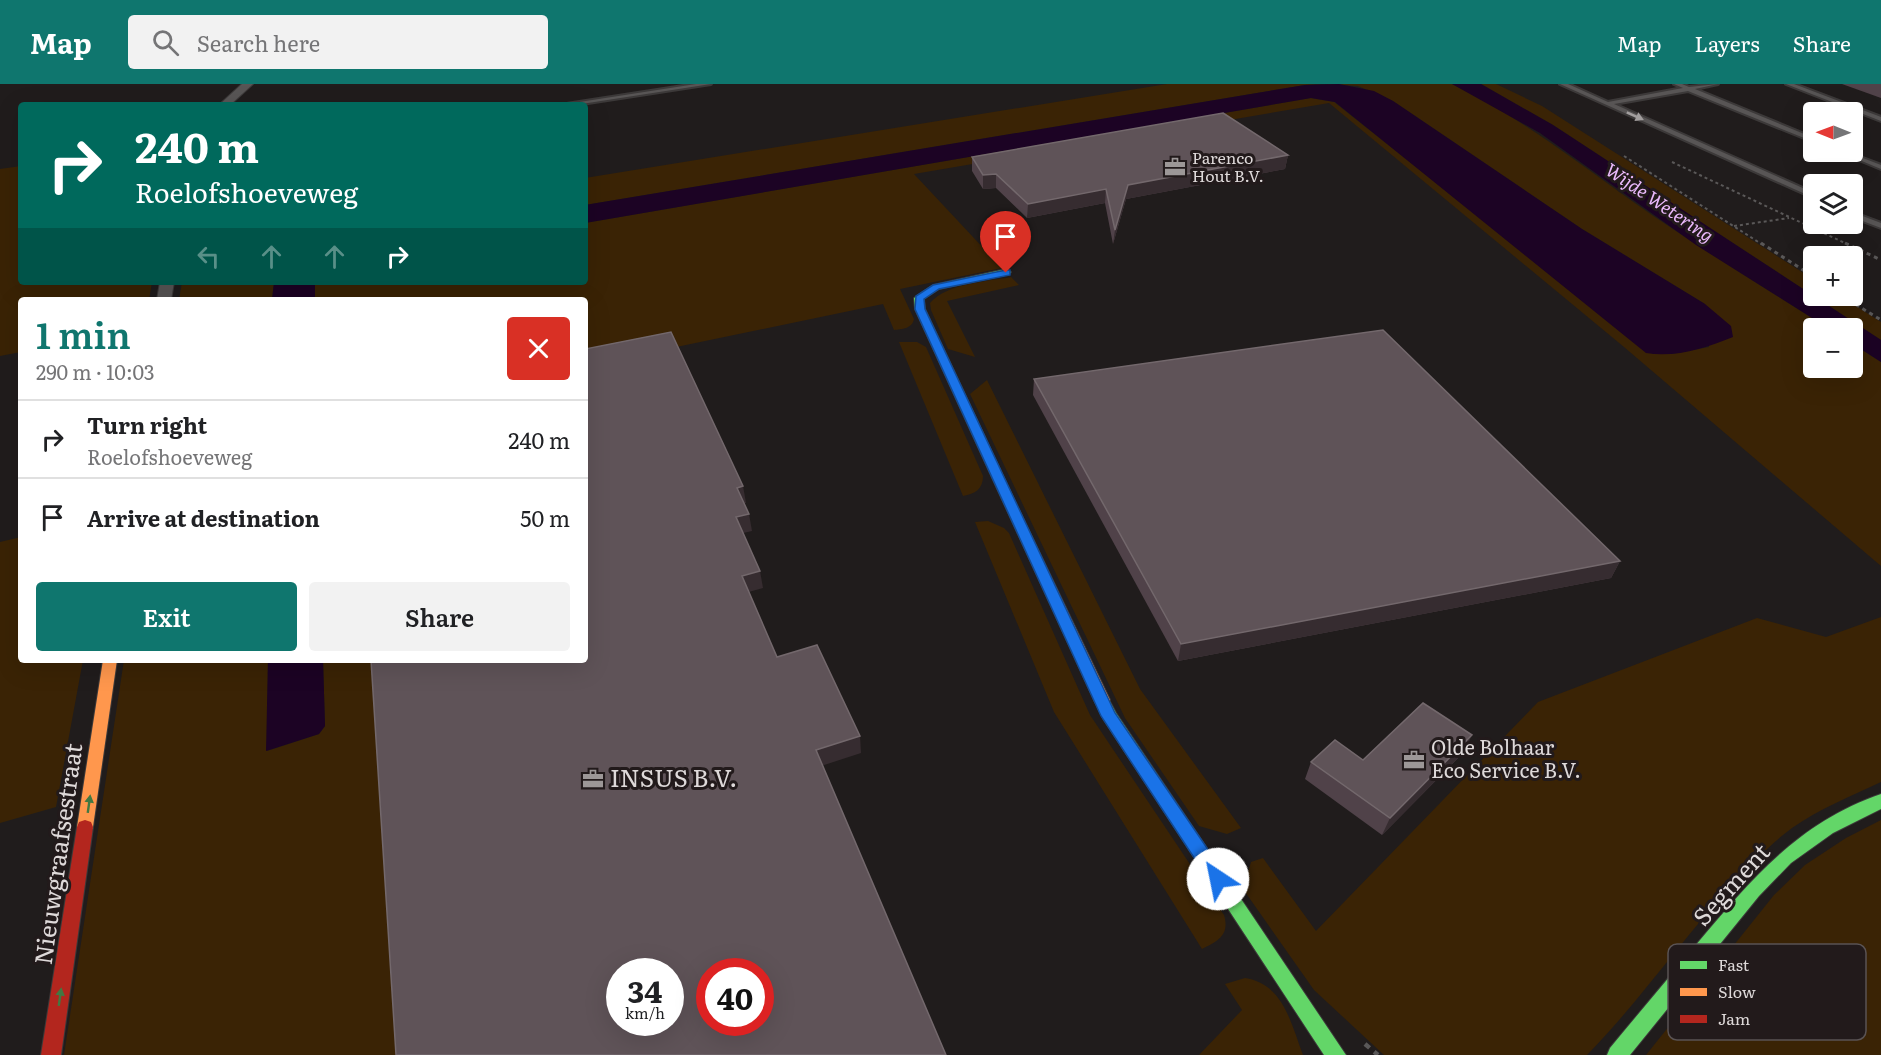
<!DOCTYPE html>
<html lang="en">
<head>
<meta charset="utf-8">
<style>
	:root { --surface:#fff; --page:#f2f2f2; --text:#202124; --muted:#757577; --line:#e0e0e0; --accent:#0f766e }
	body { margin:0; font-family:Literata,serif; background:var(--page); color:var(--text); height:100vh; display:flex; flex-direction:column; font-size:22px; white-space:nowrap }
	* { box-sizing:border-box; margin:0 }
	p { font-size:20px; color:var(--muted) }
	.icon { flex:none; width:33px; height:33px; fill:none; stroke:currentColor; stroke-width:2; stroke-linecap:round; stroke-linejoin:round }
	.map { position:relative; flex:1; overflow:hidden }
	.side { position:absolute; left:18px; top:213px; width:570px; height:366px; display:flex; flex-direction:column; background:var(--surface); border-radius:6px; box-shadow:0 6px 24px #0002 }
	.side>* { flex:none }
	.top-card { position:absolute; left:18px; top:18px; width:570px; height:183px; border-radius:6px; box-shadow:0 6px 24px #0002; background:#00695c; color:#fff; overflow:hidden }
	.needle { width:39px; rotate:271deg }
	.tools { position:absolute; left:1803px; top:18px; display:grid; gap:12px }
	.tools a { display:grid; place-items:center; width:60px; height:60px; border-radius:6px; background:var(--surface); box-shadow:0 6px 24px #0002; font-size:30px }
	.speed { position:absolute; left:606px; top:874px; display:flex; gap:12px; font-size:30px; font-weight:700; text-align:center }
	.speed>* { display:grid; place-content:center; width:78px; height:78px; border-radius:50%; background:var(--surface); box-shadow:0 6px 24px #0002; line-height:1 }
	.speed small { font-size:15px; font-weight:400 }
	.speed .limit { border:9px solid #d22; background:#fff; color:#111 }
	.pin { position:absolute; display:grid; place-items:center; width:51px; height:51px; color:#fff; margin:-62px -26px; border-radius:50% 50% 50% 0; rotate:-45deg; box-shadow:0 0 6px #0007 }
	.pin .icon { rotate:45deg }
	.me { position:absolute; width:66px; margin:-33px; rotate:326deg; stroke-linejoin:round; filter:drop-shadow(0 0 4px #0008) }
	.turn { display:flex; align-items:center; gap:21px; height:126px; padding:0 18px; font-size:27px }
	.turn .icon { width:78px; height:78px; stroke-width:2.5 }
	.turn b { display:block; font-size:42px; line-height:51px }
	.lanes { display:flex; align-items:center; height:57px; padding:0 18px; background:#0003; justify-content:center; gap:30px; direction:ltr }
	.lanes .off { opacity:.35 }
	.round { display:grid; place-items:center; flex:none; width:63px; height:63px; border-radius:6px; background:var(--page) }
	.headline { display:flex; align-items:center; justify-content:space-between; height:102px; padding:0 18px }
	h1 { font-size:36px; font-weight:600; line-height:45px; color:var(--accent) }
	.button { display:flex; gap:12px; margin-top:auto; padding:12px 18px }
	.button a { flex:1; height:69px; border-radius:6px; background:var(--accent); color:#fff; font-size:24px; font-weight:600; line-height:69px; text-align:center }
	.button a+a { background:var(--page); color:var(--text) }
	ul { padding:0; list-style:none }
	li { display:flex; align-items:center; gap:18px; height:78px; padding:0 18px; border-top:2px solid var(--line) }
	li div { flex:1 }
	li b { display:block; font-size:22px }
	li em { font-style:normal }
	header { display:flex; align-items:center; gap:36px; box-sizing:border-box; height:84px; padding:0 30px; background:var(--accent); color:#fff }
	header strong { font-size:28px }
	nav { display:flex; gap:33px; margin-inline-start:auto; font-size:21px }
	.search { width:420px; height:54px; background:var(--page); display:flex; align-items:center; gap:15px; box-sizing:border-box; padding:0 21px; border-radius:6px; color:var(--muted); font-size:22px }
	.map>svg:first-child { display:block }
	.green { fill:#3a2305 }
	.water { fill:#1c0324 }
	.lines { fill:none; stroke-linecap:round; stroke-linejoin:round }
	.lane-casing { stroke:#3c3939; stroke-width:4 }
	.street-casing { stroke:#3c3939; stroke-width:2 }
	.fast-casing { stroke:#3c3939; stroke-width:2 }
	.slow-casing { stroke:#3c3939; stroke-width:2 }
	.jam-casing { stroke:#3c3939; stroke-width:2 }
	.path-far2 { stroke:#5a5858; stroke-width:2; stroke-dasharray:3 3; stroke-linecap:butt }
	.path-far1 { stroke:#5a5858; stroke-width:3; stroke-dasharray:4 4; stroke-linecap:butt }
	.path { stroke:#5a5858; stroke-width:4.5; stroke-dasharray:6 6; stroke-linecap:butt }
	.lane { fill:#585555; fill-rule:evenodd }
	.street { fill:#585555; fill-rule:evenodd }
	.fast { fill:#63d668; fill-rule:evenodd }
	.slow { fill:#ff974d; fill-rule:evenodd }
	.jam { fill:#b3261e; fill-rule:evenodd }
	.wall { fill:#504249 }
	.shaded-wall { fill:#362c30 }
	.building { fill:#5f5358; stroke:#73686c; stroke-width:1.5; fill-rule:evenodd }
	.oneway { fill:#a29e9e }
	.oneway2 { fill:#427842 }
	.route { fill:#1a73e8; stroke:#114b97; stroke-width:1.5 }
	.labels { text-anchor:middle; stroke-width:6; stroke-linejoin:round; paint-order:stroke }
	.far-poi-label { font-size:16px; fill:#ded9d9; stroke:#221a1b; text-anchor:start }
	.far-water-label { font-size:18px; font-style:italic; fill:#eab9fc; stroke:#221a1b }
	.poi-label { font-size:20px; fill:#ded9d9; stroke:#221a1b; text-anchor:start }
	.near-poi-label { font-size:24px; fill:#ded9d9; stroke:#221a1b; text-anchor:start }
	.near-street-label { font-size:24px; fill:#ded9d9; stroke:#221a1b }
	.key { fill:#221a1b; stroke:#5a5354; stroke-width:1.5 }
	.key-label { font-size:16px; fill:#ded9d9 }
</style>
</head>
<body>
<header>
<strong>Map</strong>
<div class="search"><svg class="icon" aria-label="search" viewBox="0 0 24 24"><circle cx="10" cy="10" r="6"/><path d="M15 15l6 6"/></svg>Search here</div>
<nav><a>Map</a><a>Layers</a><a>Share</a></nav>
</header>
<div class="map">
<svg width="1881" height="971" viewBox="0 0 1881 971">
	<rect width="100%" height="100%" fill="#201c1c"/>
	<g class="green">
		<polygon points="1167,0 1322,0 1305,1 585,121 585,94"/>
		<path d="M1325 0H1452C1518 32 1573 75 1632 117 1696 162 1762 202 1828 244H1814V284H1852L1853 260 1881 278V482L1624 263 1329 19 914 90 1002 184 900 205 914 235C912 245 902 245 894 246L883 220 585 282V216H315V198H585V139L1311 14 1334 18 1653 270H1672L1709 263 1705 220 1582 145 1393 17 1358 2Z"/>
		<polygon points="1481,0 1496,0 1542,22 1813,195 1814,212 1840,212 1881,238 1881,256 1553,41"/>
		<polygon points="21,82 21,198 152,198 149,216 21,216 21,268 0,272 0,85"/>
		<path d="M1011 193 1019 201 947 217 975 273 948 265 931 226 930 219C948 199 985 198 1011 193Z"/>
		<polygon points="182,198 274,198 272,216 179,216"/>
		<path d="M899 258H917L926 263 983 392C983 405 975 410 963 412Z"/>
		<polygon points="987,296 1140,605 1241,744 1227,750 1199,742 1125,634 970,310"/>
		<path d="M988 437 1004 444 1009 449 1090 631 1224 831C1230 851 1218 857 1202 865L1054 628 975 438Z"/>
		<polygon points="21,453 21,576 83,576 56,723 0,739 0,458"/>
		<path d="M1881 533V698C1851 712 1819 725 1792 744 1770 760 1751 781 1732 801 1682 855 1639 918 1587 971H1384L1314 906 1243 805 1251 778 1263 774 1316 847 1538 618 1757 534 1826 553Z"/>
		<polygon points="124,576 268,576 267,667 319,650 325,642 323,576 379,576 407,971 64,971"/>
		<polygon points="1881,736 1881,971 1646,971 1774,811 1805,781 1846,754"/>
		<path d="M1245 894C1284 900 1291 940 1303 971H1199L1242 926 1225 900Z"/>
	</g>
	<g class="water">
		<path d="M1339 0 1374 7 1393 17 1582 145 1705 220 1731 242 1733 253C1706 264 1675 274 1646 269L1335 18 1311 14 585 139V121L1305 1Z"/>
		<polygon points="1452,0 1481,0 1553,41 1881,256 1881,278 1853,260 1852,244 1828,244 1696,161 1540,49"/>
		<polygon points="274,198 315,198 315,216 272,216"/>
		<polygon points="268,576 323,576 325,642 319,650 266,667"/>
	</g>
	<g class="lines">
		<defs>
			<g id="lane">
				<polygon points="696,0 711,0 575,21 560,21"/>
				<polygon points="1560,0 1568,0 1608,18 1683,4 1674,0 1682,0 1689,3 1718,0 1695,5 1814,54 1814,58 1688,7 1614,20 1814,109 1814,114"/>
				<polygon points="1786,0 1794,0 1881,33 1881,37"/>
				<polygon points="1840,68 1847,68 1881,81 1881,85"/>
				<polygon points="1852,128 1881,139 1881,144 1852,133"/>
			</g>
			<g id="street">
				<polygon points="242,0 253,0 230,21 219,21"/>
				<polygon points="160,198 174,198 171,216 157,216"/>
			</g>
			<g id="fast">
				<polygon points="1006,185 1011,188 1009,190 939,205 924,215 925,225 1012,411 1006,415 1000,411 915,225 914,214 933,201"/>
				<polygon points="1102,610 1107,612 1116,629 1346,971 1324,971 1104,636 1094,616 1097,612"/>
				<path d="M1881 710V725L1833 749 1791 779 1759 812 1630 971H1607L1610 964C1638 930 1667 896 1695 862 1750 797 1797 739 1881 710Z"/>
			</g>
			<g id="slow">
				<polygon points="1006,407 1012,411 1110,616 1107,620 1102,622 1097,620 1094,616 1000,411"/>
				<polygon points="103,576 117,576 93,743 91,748 85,750 79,748 77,743"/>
			</g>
			<polygon id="jam" points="85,736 91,738 93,743 61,971 41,971 77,743 79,738"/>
		</defs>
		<use href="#lane" class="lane-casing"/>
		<use href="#street" class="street-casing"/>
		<use href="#fast" class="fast-casing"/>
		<use href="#slow" class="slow-casing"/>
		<use href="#jam" class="jam-casing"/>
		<g class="path-far2">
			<polyline points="1624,72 1763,161"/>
			<polyline points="1672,78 1849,161"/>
			<polyline points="1734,142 1789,134"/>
		</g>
		<g class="path-far1">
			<polyline points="1761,159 1814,193"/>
			<polyline points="1845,159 1881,176"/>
			<polyline points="1842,212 1881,236"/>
		</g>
		<polyline class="path" points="1365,960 1378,971"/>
		<use href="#lane" class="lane"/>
		<use href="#street" class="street"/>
		<use href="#fast" class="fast"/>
		<use href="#slow" class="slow"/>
		<use href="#jam" class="jam"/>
	</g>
	<g class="wall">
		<polygon points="1842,0 1881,0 1881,14"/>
		<polygon points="1288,71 1285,85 1126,115 1113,160 1105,119 1027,134 996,104 983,105 972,87 972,73"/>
		<polygon points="1034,295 1620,477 1611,494 1178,577 1033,311"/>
		<polygon points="1464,668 1382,751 1305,695 1311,678 1363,676"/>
	</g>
	<g class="shaded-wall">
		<polygon points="1288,71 1285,85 1126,115 1113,160 1115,146 1128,101"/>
		<polygon points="996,90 996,104 983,105 983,91"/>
		<polygon points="1106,105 1105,119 1027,134 1028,120"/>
		<polygon points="743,402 746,419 740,420 737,404"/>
		<polygon points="749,430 752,447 739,450 736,433"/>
		<polygon points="1620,477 1611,494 1178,577 1181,560"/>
		<polygon points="760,487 763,504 745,509 742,492"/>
		<polygon points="1472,651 1464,668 1382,751 1390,734"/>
		<polygon points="860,652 861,669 818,683 816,666"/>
	</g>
	<g class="building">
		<polygon points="1223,29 1288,71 1128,101 1115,146 1106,105 1028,120 996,90 983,91 972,73"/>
		<polygon points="1383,246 1620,477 1181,560 1034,295"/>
		<path d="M671 248 743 402 737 404 749 430 736 433 760 487 742 492 777 573 817 561 860 652 816 666 946 971H396L371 576H585V265ZM620 888H670V939H620ZM710 888H760V939H710Z"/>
		<polygon points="1423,619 1472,651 1390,734 1311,678 1335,656 1363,676"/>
	</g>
	<defs><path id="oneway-solid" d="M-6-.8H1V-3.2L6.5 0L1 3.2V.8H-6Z" transform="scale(1.5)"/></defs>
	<use class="oneway" href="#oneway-solid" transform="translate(1635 32) rotate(24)"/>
	<g class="oneway2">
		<use href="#oneway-solid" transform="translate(89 720) rotate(-82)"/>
		<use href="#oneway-solid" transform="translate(60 913) rotate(-82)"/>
	</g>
	<polygon class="route" points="1006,186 1010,186 1010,191 939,205 924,215 925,225 1115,629 1224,789 1227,795 1224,801 1218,803 1212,801 1101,632 915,225 916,212 933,201"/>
	<defs>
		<symbol id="office-bare" viewBox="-9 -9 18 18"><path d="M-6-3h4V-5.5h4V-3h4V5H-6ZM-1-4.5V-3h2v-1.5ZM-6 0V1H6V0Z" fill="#9c9797" stroke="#221a1b" stroke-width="2.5" paint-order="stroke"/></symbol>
	</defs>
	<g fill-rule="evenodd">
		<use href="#office-bare" x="1160" y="68" width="30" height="30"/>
		<use href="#office-bare" x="1399" y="661" width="30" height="30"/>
		<use href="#office-bare" x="578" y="680" width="30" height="30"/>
	</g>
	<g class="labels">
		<g class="far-poi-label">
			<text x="1192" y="80">Parenco<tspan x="1192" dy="18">Hout B.V.</tspan></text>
		</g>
		<g class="far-water-label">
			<text transform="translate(1659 119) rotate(34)" y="6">Wijde Wetering</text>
		</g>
		<g class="poi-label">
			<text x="1431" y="671">Olde Bolhaar<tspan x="1431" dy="23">Eco Service B.V.</tspan></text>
		</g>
		<g class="near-poi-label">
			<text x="610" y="703">INSUS B.V.</text>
		</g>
		<g class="near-street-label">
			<text transform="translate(59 770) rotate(-82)" y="8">Nieuwgraafsestraat</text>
			<text transform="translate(1732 801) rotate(-48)" y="8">Segment</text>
		</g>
	</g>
	<rect x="1668" y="860" width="198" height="96" rx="9" class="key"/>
	<rect x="1680" y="877" width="27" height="8" fill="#63d668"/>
	<rect x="1680" y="904" width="27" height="8" fill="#ff974d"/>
	<rect x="1680" y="931" width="27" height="8" fill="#b3261e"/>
	<g class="key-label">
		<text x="1718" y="887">Fast</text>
		<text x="1718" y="914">Slow</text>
		<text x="1718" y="941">Jam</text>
	</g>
</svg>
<div class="tools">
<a><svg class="needle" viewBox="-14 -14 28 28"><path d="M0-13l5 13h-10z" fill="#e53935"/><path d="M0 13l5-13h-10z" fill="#757577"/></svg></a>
<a><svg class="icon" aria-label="layers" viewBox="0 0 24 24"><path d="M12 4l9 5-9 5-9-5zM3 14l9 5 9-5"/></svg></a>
<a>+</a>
<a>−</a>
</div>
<div class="speed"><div>34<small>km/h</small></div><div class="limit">40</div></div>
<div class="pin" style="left:1006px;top:189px;background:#d93025"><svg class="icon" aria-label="arrive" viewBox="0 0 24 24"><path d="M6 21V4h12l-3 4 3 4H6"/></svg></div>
<svg class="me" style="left:1218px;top:795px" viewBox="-20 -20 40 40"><circle r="19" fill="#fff"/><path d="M0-13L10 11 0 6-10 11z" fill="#1a73e8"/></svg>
<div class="top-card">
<div class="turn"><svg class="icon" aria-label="right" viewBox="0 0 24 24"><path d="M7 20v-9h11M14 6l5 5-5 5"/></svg><div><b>240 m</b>Roelofshoeveweg</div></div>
<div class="lanes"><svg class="icon off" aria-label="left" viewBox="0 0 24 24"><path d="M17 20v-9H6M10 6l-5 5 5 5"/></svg><svg class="icon off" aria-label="ahead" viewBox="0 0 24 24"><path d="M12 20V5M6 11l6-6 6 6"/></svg><svg class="icon off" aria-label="ahead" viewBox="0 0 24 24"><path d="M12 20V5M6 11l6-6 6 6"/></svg><svg class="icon" aria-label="right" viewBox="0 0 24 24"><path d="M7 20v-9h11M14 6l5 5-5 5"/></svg></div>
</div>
<section class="side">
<div class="headline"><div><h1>1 min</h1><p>290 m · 10:03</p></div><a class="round" style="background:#d93025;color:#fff"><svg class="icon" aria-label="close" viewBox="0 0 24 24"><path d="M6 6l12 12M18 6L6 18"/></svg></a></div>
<ul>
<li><svg class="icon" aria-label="right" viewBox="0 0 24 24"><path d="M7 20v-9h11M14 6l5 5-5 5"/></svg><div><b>Turn right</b><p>Roelofshoeveweg</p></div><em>240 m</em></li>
<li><svg class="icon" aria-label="arrive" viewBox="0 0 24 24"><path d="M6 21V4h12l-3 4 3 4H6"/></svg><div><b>Arrive at destination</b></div><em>50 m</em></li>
</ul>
<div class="button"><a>Exit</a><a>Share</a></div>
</section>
</div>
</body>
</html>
